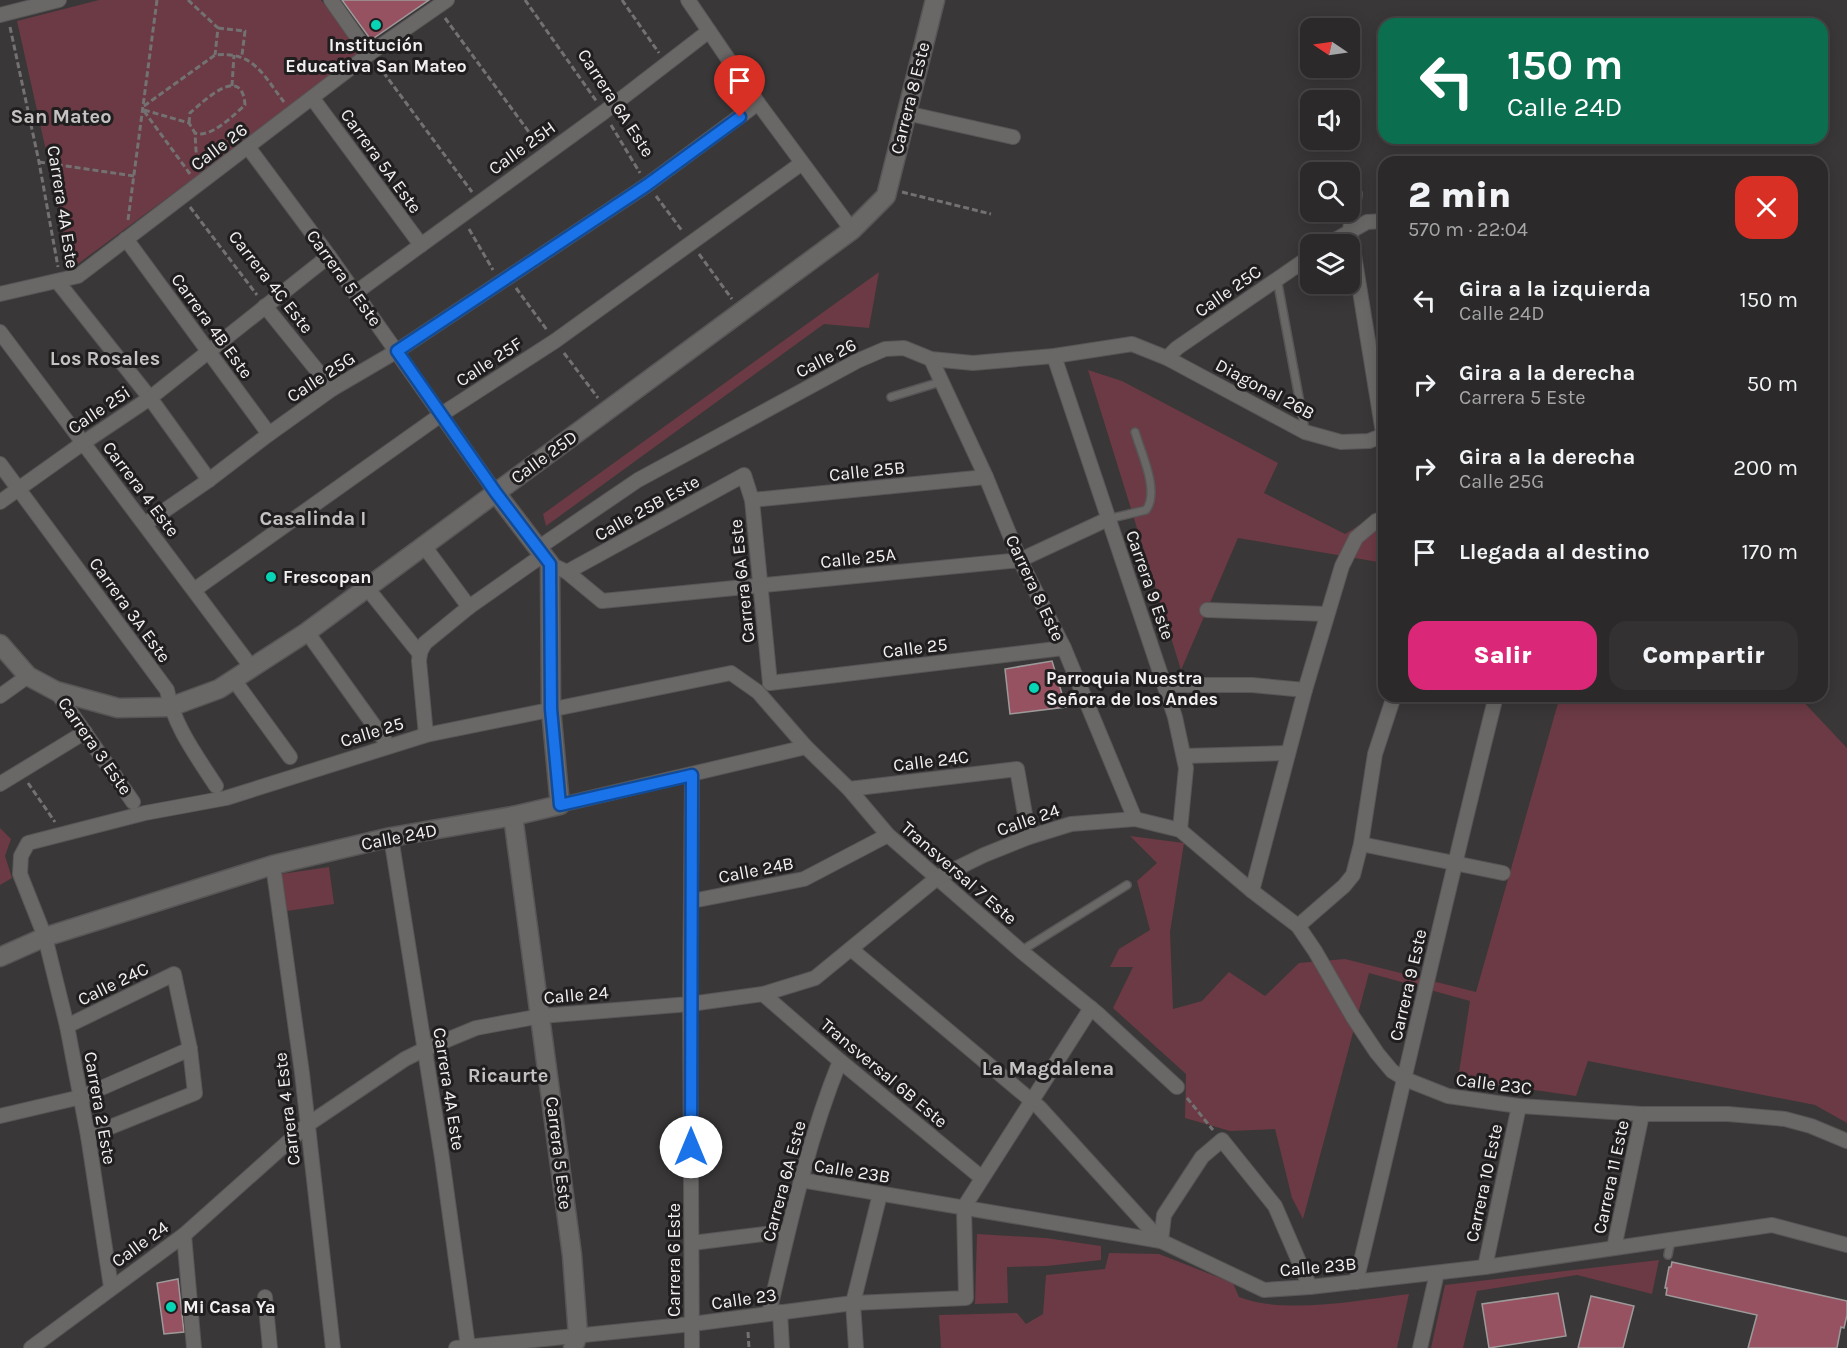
<!DOCTYPE html>
<html lang="es">
<head>
<meta charset="utf-8">
<style>
	:root { --surface:#2b2929; --page:#333131; --text:#f1f3f6; --muted:#a6a6a8; --line:#474546; --accent:#db2777 }
	body { margin:0; font-family:Karla,sans-serif; background:var(--page); color:var(--text); height:100vh; display:flex; flex-direction:column; font-size:22px; white-space:nowrap }
	* { box-sizing:border-box; margin:0 }
	p { font-size:20px; color:var(--muted) }
	.icon { flex:none; width:33px; height:33px; fill:none; stroke:currentColor; stroke-width:2; stroke-linecap:round; stroke-linejoin:round }
	.map { position:relative; flex:1; overflow:hidden }
	.sheet { position:absolute; left:1378px; top:156px; width:450px; height:546px; display:flex; flex-direction:column; background:var(--surface); border-radius:18px; box-shadow:0 3px 15px #0003,0 0 0 2px var(--line) }
	.sheet>* { flex:none }
	.top-card { position:absolute; left:1378px; top:18px; width:450px; height:126px; border-radius:18px; box-shadow:0 3px 15px #0003,0 0 0 2px var(--line); background:#0b6e4f; color:#fff; overflow:hidden }
	.needle { width:39px; rotate:283deg }
	.buttons { position:absolute; left:1300px; top:18px; display:grid; gap:12px }
	.buttons a { display:grid; place-items:center; width:60px; height:60px; border-radius:12px; background:var(--surface); box-shadow:0 3px 15px #0003,0 0 0 2px var(--line); font-size:30px }
	.pin { position:absolute; display:grid; place-items:center; width:51px; height:51px; color:#fff; margin:-62px -26px; border-radius:50% 50% 50% 0; rotate:-45deg; box-shadow:0 0 6px #0007 }
	.pin .icon { rotate:45deg }
	.me { position:absolute; width:66px; margin:-33px; rotate:0deg; stroke-linejoin:round; filter:drop-shadow(0 0 4px #0008) }
	.turn { display:flex; align-items:center; gap:21px; height:126px; padding:0 30px; font-size:27px }
	.turn .icon { width:78px; height:78px; stroke-width:2.5 }
	.turn b { display:block; font-size:42px; line-height:51px }
	.round { display:grid; place-items:center; flex:none; width:63px; height:63px; border-radius:18px; background:var(--page) }
	.overview { display:flex; align-items:center; justify-content:space-between; height:102px; padding:0 30px }
	h1 { font-size:36px; font-weight:800; line-height:45px }
	.button { display:flex; gap:12px; margin-top:auto; padding:12px 30px }
	.button a { flex:1; height:69px; border-radius:18px; background:var(--accent); color:#fff; font-size:24px; font-weight:800; line-height:69px; text-align:center }
	.button a+a { background:var(--page); color:var(--text) }
	ul { padding:0; list-style:none }
	li { display:flex; align-items:center; gap:18px; height:84px; padding:0 30px }
	li div { flex:1 }
	li b { display:block; font-size:22px }
	li em { font-style:normal }
	.map>svg:first-child { display:block }
	.green { fill:#6b3a45 }
	.building { fill:#965261; stroke:#9e9a9b; stroke-width:1.5 }
	.lines { fill:none; stroke-linecap:round; stroke-linejoin:round }
	.lane-casing { stroke:#575555; stroke-width:10 }
	.street-casing { stroke:#575555; stroke-width:16 }
	.secondary-casing { stroke:#575555; stroke-width:21 }
	.path { stroke:#737171; stroke-width:3; stroke-dasharray:6 3; stroke-linecap:butt }
	.lane { stroke:#6a6767; stroke-width:7 }
	.street { stroke:#6a6767; stroke-width:14 }
	.secondary { stroke:#6a6767; stroke-width:18 }
	.route-casing { stroke:#114b97; stroke-width:15 }
	.route { stroke:#1a73e8; stroke-width:10 }
	.poi-dot { fill:#08d5b5; stroke:#201e1f; stroke-width:2 }
	.labels { text-anchor:middle; stroke-width:6; stroke-linejoin:round; paint-order:stroke }
	.poi-label { font-size:18px; font-weight:bold; fill:#f2f0f0; stroke:#201e1f; text-anchor:start }
	.street-label { font-size:18px; fill:#f2f0f0; stroke:#201e1f }
	.neighbourhood-label { font-size:20px; font-weight:bold; fill:#c5c2c2; stroke:#201e1f }
</style>
</head>
<body>
<div class="map">
<svg width="1847" height="1348" viewBox="0 0 1847 1348">
	<rect width="100%" height="100%" fill="#393737"/>
	<g class="green">
		<polygon points="99,0 321,0 361,51 289,108 75,266 66,253 49,164 17,21"/>
		<polygon points="879,272 869,328 824,324 546,526 543,514"/>
		<polygon points="1088,370 1122,381 1278,463 1264,493 1345,534 1379,513 1384,515 1384,563 1238,538 1181,670"/>
		<polygon points="1560,696 1798,696 1847,748 1847,1123 1815,1105 1588,1061 1576,1096 1458,1079 1470,1001 1369,973 1303,1219 1292,1198 1275,1129 1230,1131 1185,1118 1186,1074 1113,1008 1133,967 1110,967 1119,949 1150,930 1137,881 1157,863 1130,836 1184,843 1170,932 1173,1009 1202,1001 1229,972 1265,996 1299,963 1345,959 1476,992"/>
		<polygon points="0,828 11,839 5,856 12,878 0,885"/>
		<polygon points="329,867 334,904 287,911 281,874"/>
		<polygon points="977,1234 1046,1238 1101,1246 1101,1260 1047,1266 1007,1267 1008,1303 975,1304"/>
		<path d="M1109 1253 1159 1254 1233 1283 1239 1297C1286 1315 1359 1300 1409 1294L1397 1348H941L939 1315 1017 1313 1026 1324 1043 1314 1046 1275 1105 1269Z"/>
		<polygon points="1659,1260 1652,1294 1577,1275 1477,1291 1463,1348 1431,1348 1445,1285"/>
	</g>
	<g class="building">
		<polygon points="342,0 429,0 371,40"/>
		<polygon points="1052,661 1066,707 1010,714 1005,669"/>
		<polygon points="1672,1262 1847,1301 1847,1315 1844,1328 1841,1327 1837,1348 1748,1348 1757,1315 1666,1295 1667,1288 1665,1288 1669,1267 1671,1267"/>
		<polygon points="178,1279 184,1332 164,1334 157,1283"/>
		<polygon points="1558,1293 1566,1336 1489,1348 1482,1304"/>
		<polygon points="1591,1296 1634,1306 1623,1348 1578,1348"/>
	</g>
	<g class="lines">
		<defs>
			<g id="lane">
				<polyline points="1277,279 1305,430"/>
				<polyline points="891,397 940,382"/>
				<path d="M1108 519 1146 510C1160 491 1141 453 1135 432"/>
				<polyline points="1021,951 1127,885"/>
				<polyline points="1668,1255 1671,1240"/>
			</g>
			<g id="street">
				<polyline points="331,0 369,54"/>
				<polyline points="688,0 758,103 852,230"/>
				<polyline points="0,15 59,0"/>
				<polyline points="313,99 421,245"/>
				<polyline points="906,113 1013,137"/>
				<polyline points="248,147 329,256 496,493"/>
				<polyline points="1355,194 1350,230 1384,439"/>
				<polyline points="126,239 269,434"/>
				<polyline points="1328,244 1367,222 1384,221"/>
				<polyline points="57,281 150,398 209,480"/>
				<polyline points="355,293 604,112 709,31"/>
				<polyline points="0,294 78,276 369,54 447,0"/>
				<polyline points="265,306 332,389"/>
				<polyline points="0,332 252,668"/>
				<polyline points="1054,356 1175,717 1186,768 1180,830"/>
				<polyline points="1167,358 1177,348 1311,256"/>
				<polyline points="931,359 986,477 1020,560 1064,648 1135,819"/>
				<path d="M0 464 167 690C174 726 196 755 216 786"/>
				<polyline points="752,500 986,477"/>
				<polyline points="0,502 83,443 150,398 329,256"/>
				<polyline points="145,524 209,480 269,434 332,389 397,351 647,185 758,103"/>
				<polyline points="424,546 469,607"/>
				<polyline points="538,548 638,480 857,361 885,349 904,348 931,359 973,363 1054,356 1132,344 1167,358 1305,432 1341,442 1369,441 1384,435"/>
				<polyline points="550,564 567,572 602,601 1020,560 1108,519"/>
				<polyline points="567,572 744,475 752,500 770,683"/>
				<polyline points="367,588 420,654"/>
				<polyline points="194,590 442,414 555,341 802,163"/>
				<polyline points="1207,610 1327,614"/>
				<polyline points="307,632 388,745"/>
				<polyline points="234,680 290,757"/>
				<polyline points="770,683 1064,648"/>
				<polyline points="1165,685 1252,685 1305,690"/>
				<polyline points="56,691 133,802"/>
				<polyline points="0,696 28,676"/>
				<polyline points="426,735 419,661 420,652 425,643 469,607 543,555"/>
				<polyline points="1184,756 1288,753"/>
				<polyline points="0,784 85,732"/>
				<polyline points="849,789 1017,769 1029,837"/>
				<polyline points="560,805 806,747"/>
				<polyline points="391,837 442,1158 468,1347"/>
				<polyline points="1361,844 1503,873"/>
				<polyline points="273,865 302,1073 333,1348"/>
				<polyline points="1252,891 1305,690 1342,566 1356,538 1376,521 1384,518"/>
				<polyline points="692,901 804,879 888,835"/>
				<polyline points="1298,926 1344,886 1353,875 1361,844 1375,754 1394,696"/>
				<polyline points="851,949 1039,1107 1161,1241"/>
				<polyline points="763,994 840,1061 982,1178"/>
				<polyline points="67,1026 174,974 190,1049 195,1093 88,1136"/>
				<polyline points="0,1116 81,1097 190,1049"/>
				<polyline points="801,1180 1161,1241 1264,1290 1310,1287 1485,1267 1772,1225 1847,1245"/>
				<polyline points="184,1235 194,1348"/>
				<polyline points="1161,1241 1164,1215 1202,1157 1222,1140 1275,1206 1310,1287"/>
				<polyline points="692,1243 788,1231"/>
				<polyline points="1614,1248 1642,1114"/>
				<polyline points="1485,1267 1519,1106"/>
				<path d="M1356 1282C1403 1087 1447 891 1496 696"/>
				<polyline points="111,1287 88,1136 67,1026 45,937 20,874 21,856 28,843 145,813 226,798 426,735 731,673 758,692 806,747 849,789 888,835 1021,951 1098,1014 1177,1087"/>
				<polyline points="265,1297 270,1348"/>
				<polyline points="780,1312 782,1348"/>
				<path d="M769 1313C789 1228 807 1142 840 1061"/>
				<polyline points="31,1348 184,1235 307,1125 405,1059 425,1049 476,1028 541,1016 690,1004 763,994 815,978 937,878 984,855 1029,837 1071,824 1135,819 1180,830 1252,891 1298,926 1315,951 1353,1017 1377,1053 1392,1071 1405,1079 1448,1096 1519,1106 1642,1114 1728,1114 1785,1119 1811,1126 1847,1141"/>
				<polyline points="456,1348 692,1324 853,1303 966,1298 964,1207 1091,1008"/>
				<polyline points="692,1348 690,1004 692,775"/>
				<polyline points="856,1348 853,1303 880,1194"/>
				<polyline points="1420,1348 1437,1273"/>
			</g>
			<g id="secondary">
				<polyline points="0,644 28,676 56,691 118,708 170,707 219,689 307,632 852,230 886,196 935,0"/>
				<polyline points="513,816 572,1255 578,1335 573,1348"/>
				<polyline points="0,957 45,937 273,865 391,837 513,816 560,805 551,709 550,564 496,493"/>
			</g>
		</defs>
		<use href="#lane" class="lane-casing"/>
		<use href="#street" class="street-casing"/>
		<use href="#secondary" class="secondary-casing"/>
		<g class="path">
			<polyline points="188,0 218,28 215,55"/>
			<polyline points="525,0 597,102"/>
			<polyline points="622,0 659,53"/>
			<polyline points="445,18 537,143"/>
			<polyline points="10,27 39,162 58,267"/>
			<polyline points="218,28 245,31 242,55"/>
			<polyline points="378,65 472,192"/>
			<polyline points="232,86 234,55"/>
			<path d="M144 106 215 55C254 51 263 75 284 102"/>
			<polyline points="144,110 189,123 195,133 197,168"/>
			<polyline points="144,111 190,174"/>
			<path d="M189 123 190 113C204 101 242 63 245 105 234 115 210 139 195 133"/>
			<polyline points="611,125 640,173"/>
			<polyline points="39,162 134,176"/>
			<polyline points="902,192 991,214"/>
			<polyline points="656,196 683,232"/>
			<polyline points="190,207 257,295"/>
			<polyline points="128,220 157,0"/>
			<polyline points="469,229 493,270"/>
			<polyline points="699,254 732,299"/>
			<polyline points="516,288 547,330"/>
			<polyline points="564,353 598,398"/>
			<polyline points="28,783 55,822"/>
			<polyline points="1187,1098 1213,1130"/>
			<polyline points="748,1332 749,1348"/>
		</g>
		<use href="#lane" class="lane"/>
		<use href="#street" class="street"/>
		<use href="#secondary" class="secondary"/>
	</g>
	<g class="lines">
		<defs>
			<polyline id="route" points="691,1147 692,775 560,805 551,709 550,564 496,493 397,351 647,185 740,117"/>
		</defs>
		<use href="#route" class="route-casing"/>
		<use href="#route" class="route"/>
	</g>
	<g class="poi-dot">
		<circle cx="376" cy="25" r="6"/>
		<circle cx="271" cy="577" r="6"/>
		<circle cx="1034" cy="688" r="6"/>
		<circle cx="171" cy="1307" r="6"/>
	</g>
	<g class="labels">
		<g class="poi-label">
			<text x="376" y="51" text-anchor="middle">Institución<tspan x="376" dy="21">Educativa San Mateo</tspan></text>
			<text x="283" y="583">Frescopan</text>
			<text x="1046" y="684">Parroquia Nuestra<tspan x="1046" dy="21">Señora de los Andes</tspan></text>
			<text x="183" y="1313">Mi Casa Ya</text>
		</g>
		<g class="street-label">
			<text transform="translate(910 98) rotate(-76)" y="6">Carrera 8 Este</text>
			<text transform="translate(616 103) rotate(57)" y="6">Carrera 6A Este</text>
			<text transform="translate(219 147) rotate(-37)" y="6">Calle 26</text>
			<text transform="translate(522 148) rotate(-36)" y="6">Calle 25H</text>
			<text transform="translate(381 161) rotate(54)" y="6">Carrera 5A Este</text>
			<text transform="translate(63 207) rotate(81)" y="6">Carrera 4A Este</text>
			<text transform="translate(344 278) rotate(54)" y="6">Carrera 5 Este</text>
			<text transform="translate(271 282) rotate(52)" y="6">Carrera 4C Este</text>
			<text transform="translate(1228 291) rotate(-35)" y="6">Calle 25C</text>
			<text transform="translate(212 326) rotate(54)" y="6">Carrera 4B Este</text>
			<text transform="translate(826 358) rotate(-27)" y="6">Calle 26</text>
			<text transform="translate(489 362) rotate(-33)" y="6">Calle 25F</text>
			<text transform="translate(321 377) rotate(-33)" y="6">Calle 25G</text>
			<text transform="translate(1265 389) rotate(28)" y="6">Diagonal 26B</text>
			<text transform="translate(99 410) rotate(-34)" y="6">Calle 25i</text>
			<text transform="translate(544 457) rotate(-36)" y="6">Calle 25D</text>
			<text transform="translate(867 471) rotate(-6)" y="6">Calle 25B</text>
			<text transform="translate(141 489) rotate(53)" y="6">Carrera 4 Este</text>
			<text transform="translate(647 508) rotate(-29)" y="6">Calle 25B Este</text>
			<text transform="translate(858 558) rotate(-6)" y="6">Calle 25A</text>
			<text transform="translate(742 581) rotate(-96)" y="6">Carrera 6A Este</text>
			<text transform="translate(1150 585) rotate(71)" y="6">Carrera 9 Este</text>
			<text transform="translate(1035 588) rotate(65)" y="6">Carrera 8 Este</text>
			<text transform="translate(130 610) rotate(54)" y="6">Carrera 3A Este</text>
			<text transform="translate(915 648) rotate(-7)" y="6">Calle 25</text>
			<text transform="translate(372 732) rotate(-17)" y="6">Calle 25</text>
			<text transform="translate(95 746) rotate(55)" y="6">Carrera 3 Este</text>
			<text transform="translate(931 761) rotate(-7)" y="6">Calle 24C</text>
			<text transform="translate(1028 820) rotate(-19)" y="6">Calle 24</text>
			<text transform="translate(399 837) rotate(-11)" y="6">Calle 24D</text>
			<text transform="translate(756 870) rotate(-11)" y="6">Calle 24B</text>
			<text transform="translate(959 873) rotate(41)" y="6">Transversal 7 Este</text>
			<text transform="translate(113 984) rotate(-26)" y="6">Calle 24C</text>
			<text transform="translate(1408 985) rotate(-77)" y="6">Carrera 9 Este</text>
			<text transform="translate(576 995) rotate(-5)" y="6">Calle 24</text>
			<text transform="translate(884 1073) rotate(40)" y="6">Transversal 6B Este</text>
			<text transform="translate(1494 1084) rotate(7)" y="6">Calle 23C</text>
			<text transform="translate(449 1089) rotate(81)" y="6">Carrera 4A Este</text>
			<text transform="translate(100 1108) rotate(80)" y="6">Carrera 2 Este</text>
			<text transform="translate(287 1109) rotate(-97)" y="6">Carrera 4 Este</text>
			<text transform="translate(559 1153) rotate(83)" y="6">Carrera 5 Este</text>
			<text transform="translate(852 1171) rotate(9)" y="6">Calle 23B</text>
			<text transform="translate(1611 1177) rotate(-78)" y="6">Carrera 11 Este</text>
			<text transform="translate(784 1181) rotate(-75)" y="6">Carrera 6A Este</text>
			<text transform="translate(1484 1183) rotate(-78)" y="6">Carrera 10 Este</text>
			<text transform="translate(140 1244) rotate(-36)" y="6">Calle 24</text>
			<text transform="translate(674 1260) rotate(-90)" y="6">Carrera 6 Este</text>
			<text transform="translate(1318 1267) rotate(-5)" y="6">Calle 23B</text>
			<text transform="translate(744 1299) rotate(-8)" y="6">Calle 23</text>
		</g>
		<g class="neighbourhood-label">
			<text x="61" y="123">San Mateo</text>
			<text x="105" y="365">Los Rosales</text>
			<text x="313" y="525">Casalinda I</text>
			<text x="1048" y="1075">La Magdalena</text>
			<text x="508" y="1082">Ricaurte</text>
		</g>
	</g>
</svg>
<div class="buttons">
<a><svg class="needle" viewBox="-14 -14 28 28"><path d="M0-13l5 13h-10z" fill="#e53935"/><path d="M0 13l5-13h-10z" fill="#a6a6a8"/></svg></a>
<a><svg class="icon" aria-label="sound" viewBox="0 0 24 24"><path d="M4 9h4l5-4v14l-5-4H4zM17 9q2 3 0 6"/></svg></a>
<a><svg class="icon" aria-label="search" viewBox="0 0 24 24"><circle cx="10" cy="10" r="6"/><path d="M15 15l6 6"/></svg></a>
<a><svg class="icon" aria-label="layers" viewBox="0 0 24 24"><path d="M12 4l9 5-9 5-9-5zM3 14l9 5 9-5"/></svg></a>
</div>
<div class="pin" style="left:740px;top:117px;background:#d93025"><svg class="icon" aria-label="arrive" viewBox="0 0 24 24"><path d="M6 21V4h12l-3 4 3 4H6"/></svg></div>
<svg class="me" style="left:691px;top:1147px" viewBox="-20 -20 40 40"><circle r="19" fill="#fff"/><path d="M0-13L10 11 0 6-10 11z" fill="#1a73e8"/></svg>
<div class="top-card">
<div class="turn"><svg class="icon" aria-label="left" viewBox="0 0 24 24"><path d="M17 20v-9H6M10 6l-5 5 5 5"/></svg><div><b>150 m</b>Calle 24D</div></div>
</div>
<section class="sheet">
<div class="overview"><div><h1>2 min</h1><p>570 m · 22:04</p></div><a class="round" style="background:#d93025;color:#fff"><svg class="icon" aria-label="close" viewBox="0 0 24 24"><path d="M6 6l12 12M18 6L6 18"/></svg></a></div>
<ul>
<li><svg class="icon" aria-label="left" viewBox="0 0 24 24"><path d="M17 20v-9H6M10 6l-5 5 5 5"/></svg><div><b>Gira a la izquierda</b><p>Calle 24D</p></div><em>150 m</em></li>
<li><svg class="icon" aria-label="right" viewBox="0 0 24 24"><path d="M7 20v-9h11M14 6l5 5-5 5"/></svg><div><b>Gira a la derecha</b><p>Carrera 5 Este</p></div><em>50 m</em></li>
<li><svg class="icon" aria-label="right" viewBox="0 0 24 24"><path d="M7 20v-9h11M14 6l5 5-5 5"/></svg><div><b>Gira a la derecha</b><p>Calle 25G</p></div><em>200 m</em></li>
<li><svg class="icon" aria-label="arrive" viewBox="0 0 24 24"><path d="M6 21V4h12l-3 4 3 4H6"/></svg><div><b>Llegada al destino</b></div><em>170 m</em></li>
</ul>
<div class="button"><a>Salir</a><a>Compartir</a></div>
</section>
</div>
</body>
</html>
